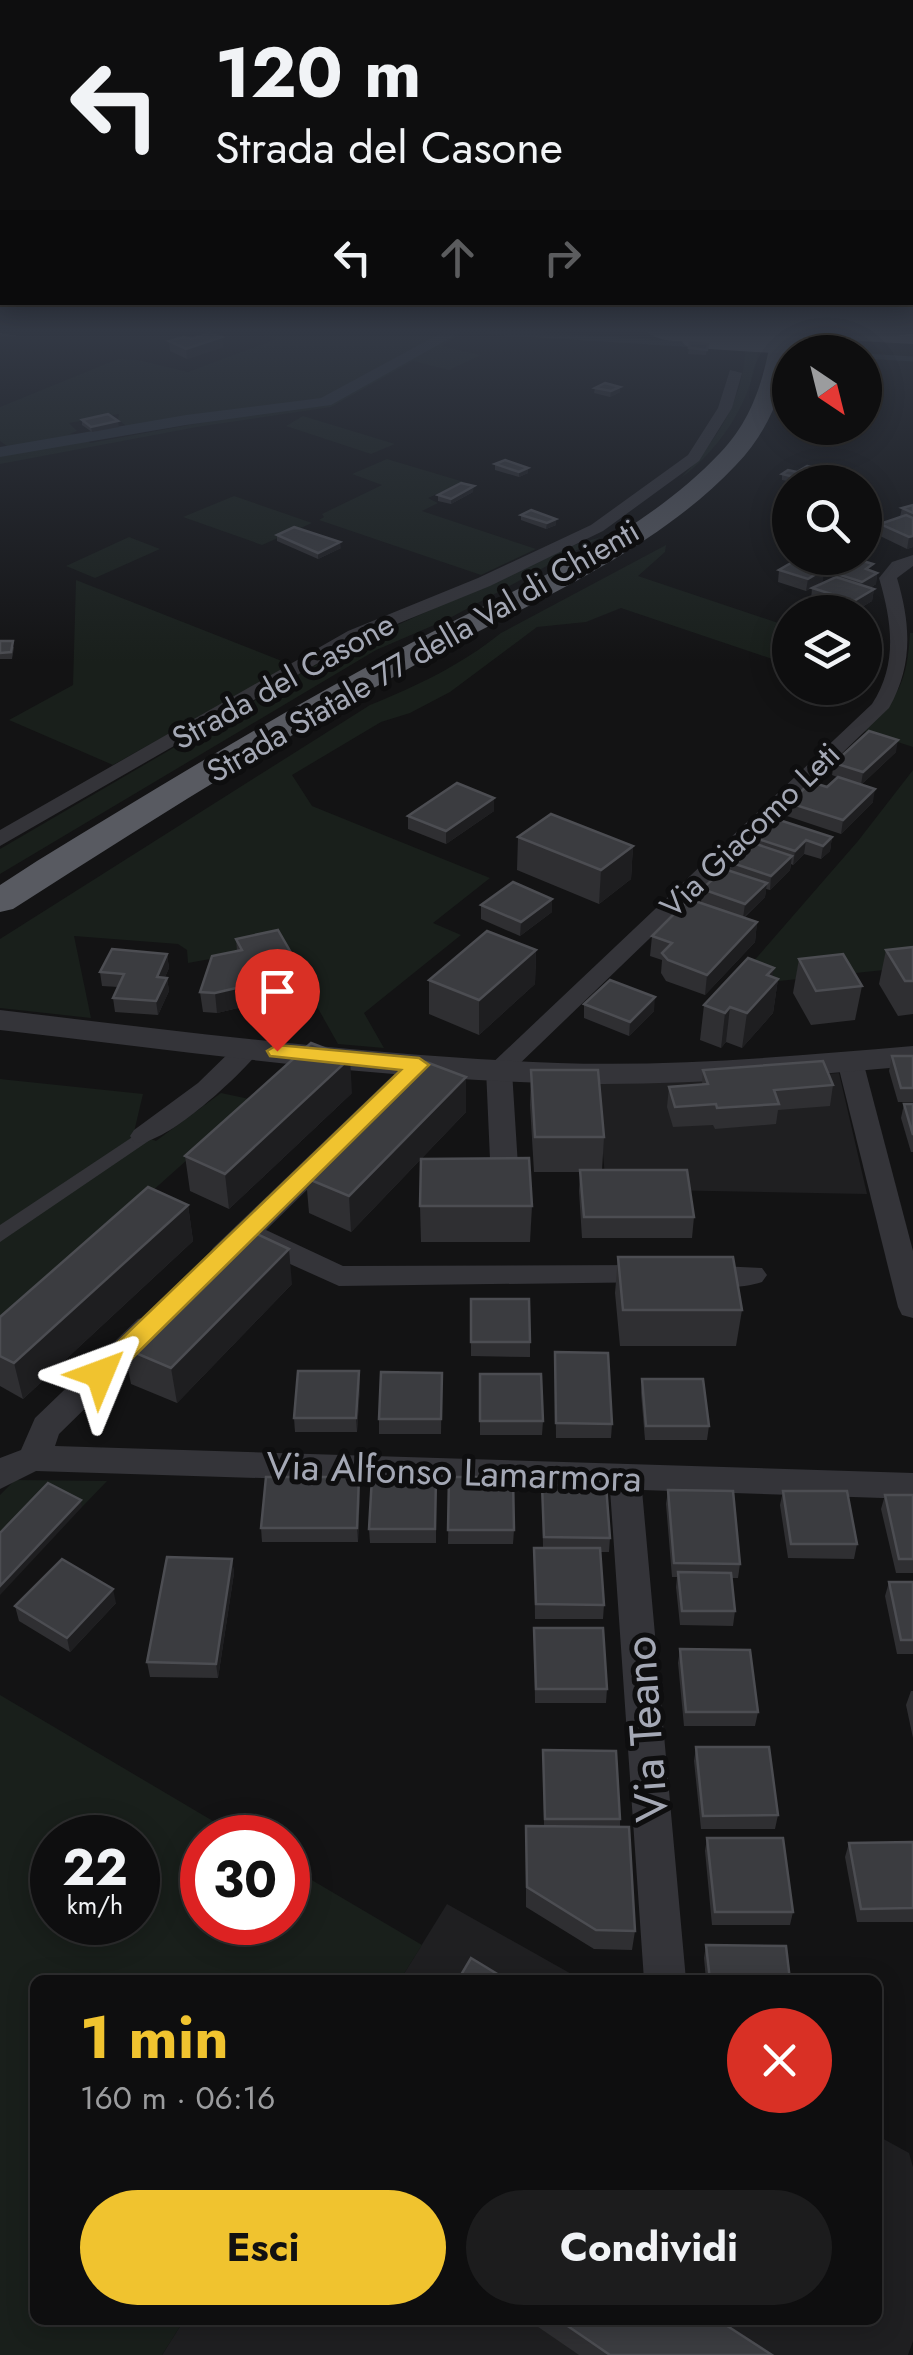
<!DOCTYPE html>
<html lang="it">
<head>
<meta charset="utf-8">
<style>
	:root { --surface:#0e0e0f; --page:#1c1c1d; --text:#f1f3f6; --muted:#9b9c9e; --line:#2e2e2f; --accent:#f0c32f }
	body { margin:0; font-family:Jost,sans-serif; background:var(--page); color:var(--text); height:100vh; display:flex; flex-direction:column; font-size:38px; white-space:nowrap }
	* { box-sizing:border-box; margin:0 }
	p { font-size:32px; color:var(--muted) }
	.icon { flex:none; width:55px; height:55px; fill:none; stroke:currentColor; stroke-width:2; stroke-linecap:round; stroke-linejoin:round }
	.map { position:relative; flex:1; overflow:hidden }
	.details { position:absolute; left:30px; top:1975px; width:852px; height:350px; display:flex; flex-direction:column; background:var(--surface); border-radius:15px; box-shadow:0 5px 25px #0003,0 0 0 2px var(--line) }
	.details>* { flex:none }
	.top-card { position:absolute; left:0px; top:0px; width:915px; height:305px; box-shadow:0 5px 25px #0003,0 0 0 2px var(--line); background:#0e0e0f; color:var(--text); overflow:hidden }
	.needle { width:65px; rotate:145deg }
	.controls { position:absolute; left:772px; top:335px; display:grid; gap:20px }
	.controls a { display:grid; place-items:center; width:110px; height:110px; border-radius:50%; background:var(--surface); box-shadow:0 5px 25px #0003,0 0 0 2px var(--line); font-size:50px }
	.speed { position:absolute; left:30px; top:1815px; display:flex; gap:20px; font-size:50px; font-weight:700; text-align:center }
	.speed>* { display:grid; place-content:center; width:130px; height:130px; border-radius:50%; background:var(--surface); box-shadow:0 5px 25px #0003,0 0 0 2px var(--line); line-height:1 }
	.speed small { font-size:25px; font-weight:400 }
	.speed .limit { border:15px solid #d22; background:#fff; color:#111 }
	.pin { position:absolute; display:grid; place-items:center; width:85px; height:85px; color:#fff; margin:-102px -42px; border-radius:50% 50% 50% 0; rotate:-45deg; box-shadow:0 0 10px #0007 }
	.pin .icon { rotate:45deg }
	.me { position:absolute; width:110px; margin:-55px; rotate:46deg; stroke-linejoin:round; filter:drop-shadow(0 0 8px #0008) }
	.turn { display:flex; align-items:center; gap:35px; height:210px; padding:0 50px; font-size:45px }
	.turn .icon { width:130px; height:130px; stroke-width:2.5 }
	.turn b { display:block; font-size:70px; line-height:85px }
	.lanes { display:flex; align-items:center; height:95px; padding:0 50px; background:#0003; justify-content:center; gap:50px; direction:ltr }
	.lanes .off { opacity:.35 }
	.round { display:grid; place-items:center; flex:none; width:105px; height:105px; border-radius:52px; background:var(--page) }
	.headline { display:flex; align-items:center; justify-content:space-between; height:170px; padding:0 50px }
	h1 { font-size:60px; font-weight:700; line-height:75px; color:var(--accent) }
	.primary-button { display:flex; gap:20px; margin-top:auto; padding:20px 50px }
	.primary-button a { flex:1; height:115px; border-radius:60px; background:var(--accent); color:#111; font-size:40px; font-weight:700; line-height:115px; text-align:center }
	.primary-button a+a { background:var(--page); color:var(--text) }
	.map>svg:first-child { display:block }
	.built { fill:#1f1f21 }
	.green { fill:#191f1b; fill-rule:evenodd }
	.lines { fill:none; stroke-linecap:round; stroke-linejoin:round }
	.stream { stroke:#293038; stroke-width:5 }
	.canal { fill:#293038; fill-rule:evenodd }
	.pedestrian { fill:#343439; fill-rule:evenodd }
	.minor { fill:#343439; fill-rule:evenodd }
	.tertiary { fill:#343439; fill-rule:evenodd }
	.trunk { fill:#585a61; fill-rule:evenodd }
	.motorway { fill:#60626a; fill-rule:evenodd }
	.motorway-bridge { stroke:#60626a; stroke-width:28 }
	.wall { fill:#2f2f32 }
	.shaded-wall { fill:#1e1e20 }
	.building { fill:#3b3c40; stroke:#4c4d52; stroke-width:2.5 }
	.route { fill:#f0c32f; stroke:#9c7f1f; stroke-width:2.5 }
	.labels { text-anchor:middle; stroke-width:10; stroke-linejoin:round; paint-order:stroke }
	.far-street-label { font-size:32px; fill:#a4a8b5; stroke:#0e0e0f }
	.street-label { font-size:38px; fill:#a4a8b5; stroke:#0e0e0f }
	.near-street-label { font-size:45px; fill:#a4a8b5; stroke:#0e0e0f }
</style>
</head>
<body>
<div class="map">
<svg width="913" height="2355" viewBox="0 0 913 2355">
	<rect width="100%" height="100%" fill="#131314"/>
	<g class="built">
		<polygon points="839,1073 867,1194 606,1189 597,1082 757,1079"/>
		<polygon points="447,1904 582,1980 400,1980"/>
		<polygon points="878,2136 909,2153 913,2167 913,2341 908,2355 162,2355 184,2320 878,2320"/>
	</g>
	<g class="green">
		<path d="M265 332H560L759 346C753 398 723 447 681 478 715 443 744 400 745 350L463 333 441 346 481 355 449 370 413 361 331 407 197 427 0 464V448L7 446 0 441V407L118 359 138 360 188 372 276 339 260 334ZM246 411 255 413 90 443 82 435 70 434 77 431 69 423 119 414 118 419 127 427Z"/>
		<polygon points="303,416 395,444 371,454 286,426"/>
		<polygon points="387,459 464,482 428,498 438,503 422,511 536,549 481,575 319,520 324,517 322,514 382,485 352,474"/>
		<polygon points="234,496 312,523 262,545 183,517"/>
		<polygon points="129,537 160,549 95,578 66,566"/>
		<polygon points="601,537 446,620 376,650 0,874 0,849 336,653 571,546"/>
		<path d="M666 545 665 552 638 576 790 627V665L621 608 586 622 537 627 450 692 410 713 381 722 292 775 312 806 490 878 433 923 461 935 364 1013 384 1048 338 1044 283 946 188 963 187 950 178 944 74 936 91 1018 0 1008V939L370 705C417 686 461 665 501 633Z"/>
		<polygon points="76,580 292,665 113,765 9,720 73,685"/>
		<path d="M910 633H913V747L864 731C899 697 907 682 910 633Z"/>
		<polygon points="913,770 913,967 732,986 858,841"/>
		<polygon points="0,1079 143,1094 134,1132 156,1141 221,1093 254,1100 0,1327"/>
		<polygon points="15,1480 107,1481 82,1507 50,1490 0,1542 0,1495"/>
		<path d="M0 1695 240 1837 202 1838V1922H288V1866L422 1945 400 1980H35V2320H184L162 2355H0ZM52 1838H138V1922H52Z"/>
	</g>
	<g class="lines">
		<g class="stream">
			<polyline points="491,332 697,345"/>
			<polyline points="865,356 913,359"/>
		</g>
		<polygon class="canal" points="443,332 461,332 331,405 186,425 0,457 0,447 186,415 321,398"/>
		<polygon class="pedestrian" points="143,1130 153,1136 150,1140 0,1242 0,1225"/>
		<g class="minor">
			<polygon points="730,370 742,373 732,408 699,461 603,531 490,586 360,639 0,846 0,830 348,631 478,578 591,525 688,455 718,408"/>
			<path d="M913 555V566L897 578C911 625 913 665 889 708L512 1071 519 1182 515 1189H495L491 1182 486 1069 872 704C898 664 892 622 879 578L892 562Z"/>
			<path d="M249 1040 262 1048C244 1072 162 1150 134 1142L130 1136 134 1130 198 1083 240 1042Z"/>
			<polygon points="850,1053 863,1061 913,1251 913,1318 902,1315 898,1307 837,1061"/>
			<polygon points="419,1057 432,1065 428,1071 266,1230 343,1266 650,1265 660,1268 665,1275 660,1282 339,1286 250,1246 233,1262 213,1262 209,1255 213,1248 410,1059"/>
			<path d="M698 1265 762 1268 767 1275 762 1282C741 1289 709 1289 688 1282L683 1275 688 1268Z"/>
			<polygon points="149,1316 160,1319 164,1327 160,1335 59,1434 55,1446 913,1473 913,1499 642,1490 686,1980 644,1980 610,1489 36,1471 0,1489 0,1458 21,1450 35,1418 138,1319"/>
		</g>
		<path class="tertiary" d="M0 1010C185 1032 371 1056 558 1063 676 1067 795 1056 913 1046V1066C810 1075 707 1084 603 1084 402 1083 200 1053 0 1030Z"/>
		<path class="trunk" d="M781 337 792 344C784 390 769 431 736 465 651 555 528 603 422 661 282 738 147 823 13 909L0 912V885L37 861C156 788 275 716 398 650 506 591 634 544 720 453 750 422 762 385 770 344Z"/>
		<g class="motorway">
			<path d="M647 332H705L706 334C693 345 660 343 647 332Z"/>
			<polygon points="813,332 913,332 913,344 825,339"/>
		</g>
		<polyline class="motorway-bridge" points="694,334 835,343"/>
	</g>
	<g class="wall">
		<polygon points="222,337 223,347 187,359 170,351 169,341"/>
		<polygon points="708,344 706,355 688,354 689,348"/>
		<polygon points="595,388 620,392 610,397 594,393"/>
		<polygon points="82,420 119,427 92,432 82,425"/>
		<polygon points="495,464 528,468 528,473 519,477 495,470"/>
		<polygon points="797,472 821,475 809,482 793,482 782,480 782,474"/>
		<polygon points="473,492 451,504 438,501 438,495"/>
		<polygon points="913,505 913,547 907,549 878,535 880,524 900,517 902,508"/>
		<polygon points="521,515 556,519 556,525 546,529 521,520"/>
		<polygon points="277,535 341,548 318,559 277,541"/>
		<polygon points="844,564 877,573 876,584 870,588 874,589 872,601 857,610 865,612 804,612 805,609 817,602 811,600 812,588 836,577 837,574 843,570"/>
		<polygon points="779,570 823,581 806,591 778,582"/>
		<polygon points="0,641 14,647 12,659 0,659"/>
		<polygon points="896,752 862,784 873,802 841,834 787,816 789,803 827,787 837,777 832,775 834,763"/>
		<polygon points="494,811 446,844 408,829 408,816"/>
		<polygon points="518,837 633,846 631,879 599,904 517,870"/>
		<polygon points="752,837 832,837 830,851 821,859 804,854 793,865 791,864 790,870 770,890 766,889 765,897 744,918 757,922 755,942 705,995 666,981 661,973 662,960 650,956 652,936 701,903 702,889 728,870 729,862 751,842"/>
		<polygon points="552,899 552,912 520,936 481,919 481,905"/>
		<polygon points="236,939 313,991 314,1012 278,1020 268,1001 217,1013 203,1012 200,992 237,951"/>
		<polygon points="913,947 913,1014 898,1016 879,984 886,950"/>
		<polygon points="536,950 535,984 479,1035 429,1014 429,980"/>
		<polygon points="167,954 169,968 165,977 167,978 169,991 158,1015 115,1012 113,998 118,987 102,986 100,972"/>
		<polygon points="799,959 862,986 855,1020 811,1025 793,993"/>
		<polygon points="778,979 773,1013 742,1048 726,1042 721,1048 700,1040 704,1005"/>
		<polygon points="584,1004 654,1011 629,1036 584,1018"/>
		<polygon points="892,1056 913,1056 913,1102 898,1102 889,1071"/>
		<polygon points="531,1070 604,1137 602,1170 694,1217 692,1238 582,1238 579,1191 580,1172 534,1172 530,1105"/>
		<polygon points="703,1070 833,1085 830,1106 778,1110 776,1124 715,1129 713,1125 673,1127 667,1107 669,1087 702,1084"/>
		<polygon points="466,1077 466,1112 351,1232 309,1213 306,1178"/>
		<polygon points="352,1093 229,1209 190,1191 185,1156"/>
		<polygon points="904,1104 913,1104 913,1152 911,1152 901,1118"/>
		<polygon points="188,1205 193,1241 23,1399 0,1386 0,1317"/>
		<polygon points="420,1206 532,1206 530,1242 421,1242"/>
		<polygon points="618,1257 742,1310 736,1346 620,1346 615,1293"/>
		<polygon points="292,1284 177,1403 131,1384 124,1348"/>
		<polygon points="471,1299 530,1342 530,1357 471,1356"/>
		<polygon points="555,1352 612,1424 611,1438 556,1438"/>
		<polygon points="359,1371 360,1386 357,1432 295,1432 294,1418"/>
		<polygon points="442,1373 441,1434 379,1434 379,1419"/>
		<polygon points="480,1374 543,1421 542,1435 480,1435"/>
		<polygon points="642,1379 709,1426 707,1440 645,1440 641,1393"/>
		<polygon points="436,1477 436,1543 370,1543 369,1529"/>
		<polygon points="449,1477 514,1530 513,1544 448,1544"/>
		<polygon points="542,1485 610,1538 609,1552 600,1552 604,1605 603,1619 535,1619 534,1548 543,1548"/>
		<polygon points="668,1490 740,1564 738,1578 731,1578 735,1611 733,1626 680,1625 676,1587 677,1577 672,1577 666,1504"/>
		<polygon points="360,1491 358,1542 262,1542 261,1528"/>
		<polygon points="783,1491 857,1544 854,1559 788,1558 780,1505"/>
		<polygon points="885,1495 913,1495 913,1573 896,1573 881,1509"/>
		<polygon points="232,1559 234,1573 218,1678 150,1677 147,1662"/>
		<polygon points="889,1582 913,1582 913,1654 897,1654 885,1596"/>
		<polygon points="116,1603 70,1652 19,1621 15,1606"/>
		<polygon points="534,1628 607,1689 606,1703 535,1703"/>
		<polygon points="680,1649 758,1712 755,1726 684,1726 678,1663"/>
		<polygon points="911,1691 913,1691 913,1738 906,1705"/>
		<polygon points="696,1747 778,1815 775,1829 701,1829 694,1761"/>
		<polygon points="543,1750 620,1819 620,1827 635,1931 632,1950 594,1949 526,1907 526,1826 544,1826"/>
		<polygon points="707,1838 793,1912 790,1925 712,1925 705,1851"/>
		<polygon points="913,1842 913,1922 857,1922 845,1857 849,1843"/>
		<polygon points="706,1945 790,1980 706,1980 704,1958"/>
		<polygon points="528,2320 718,2320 772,2355 579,2355"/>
	</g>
	<g class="shaded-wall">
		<polygon points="222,337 223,347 187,359 186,349"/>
		<polygon points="620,387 620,392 610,397 611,391"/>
		<polygon points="118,421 119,427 92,432 91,427"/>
		<polygon points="528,468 528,473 519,477 519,472"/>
		<polygon points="821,469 821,475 809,482 806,482 806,480"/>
		<polygon points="474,486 473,492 451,504 451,499"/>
		<polygon points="556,519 556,525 546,529 547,523"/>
		<polygon points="876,531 874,542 865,549 865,538"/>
		<polygon points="913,536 913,547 907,549 909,537"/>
		<polygon points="340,542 341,548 318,559 318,553"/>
		<polygon points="824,569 823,581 806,591 808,579"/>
		<polygon points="877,573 876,584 860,594 862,582"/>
		<polygon points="874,589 872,601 853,612 854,601"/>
		<polygon points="898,740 896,752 861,785 863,772"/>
		<polygon points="875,789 873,802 841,834 843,820"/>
		<polygon points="494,798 494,811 446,844 446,831"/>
		<polygon points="832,837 830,851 821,859 823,846"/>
		<polygon points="806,840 804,854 793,865 795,851"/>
		<polygon points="633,846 631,879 599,904 601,870"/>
		<polygon points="792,856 790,870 770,890 771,876"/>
		<polygon points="767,883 765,897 743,918 745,904"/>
		<polygon points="552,899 552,912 520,936 521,922"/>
		<polygon points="757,922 755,942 705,995 707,975"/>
		<polygon points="536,950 535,984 479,1035 479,1000"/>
		<polygon points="167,954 169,968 159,990 157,977"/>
		<polygon points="774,968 771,987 778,979 773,1013 742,1048 747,1013 767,975"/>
		<polygon points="167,978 169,991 158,1015 156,1001"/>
		<polygon points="266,981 268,1001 217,1013 215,993"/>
		<polygon points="313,991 314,1012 278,1020 276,1000"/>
		<polygon points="655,997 654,1011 629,1036 630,1022"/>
		<polygon points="730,1007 726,1042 721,1048 725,1013"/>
		<polygon points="350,1058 352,1093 229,1209 225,1174"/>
		<polygon points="466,1077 466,1112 351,1232 349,1196"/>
		<polygon points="188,1205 193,1241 23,1399 14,1363"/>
		<polygon points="289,1249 292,1284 177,1403 171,1368"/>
		<polygon points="359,1371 360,1386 357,1432 356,1418"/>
		<polygon points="359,1477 360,1491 358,1542 357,1528"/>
		<polygon points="81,1500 82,1507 0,1595 0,1586"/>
		<polygon points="232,1559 234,1573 218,1678 216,1664"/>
		<polygon points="113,1589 116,1603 70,1652 67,1638"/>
	</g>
	<g class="building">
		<polygon points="209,333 222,337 186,349 169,341 184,337 191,339"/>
		<polygon points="690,343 708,344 707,350 689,348"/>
		<polygon points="605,383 620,387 611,391 595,388"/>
		<polygon points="108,414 118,421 91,427 82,420"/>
		<polygon points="505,460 528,468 519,472 495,464"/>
		<polygon points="807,466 821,469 806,480 782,474 788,470 797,472"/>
		<polygon points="461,483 474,486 451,499 438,495"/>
		<polygon points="913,505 913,513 902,508"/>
		<polygon points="531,510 556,519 547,523 521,515"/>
		<polygon points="906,515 913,518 913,536 909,537 880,524"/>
		<polygon points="294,527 340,542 318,553 277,535"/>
		<polygon points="865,528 876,531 865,538"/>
		<polygon points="853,558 873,564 866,569 877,573 862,582 837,574 851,566 844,564"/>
		<polygon points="796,560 824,569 808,579 779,570"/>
		<polygon points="836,577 874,589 854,601 812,588"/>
		<polygon points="821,599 865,612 815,612 805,609"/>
		<polygon points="0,641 13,641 11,652 0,653"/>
		<polygon points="869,731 898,740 863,772 834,763"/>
		<polygon points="838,777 875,789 843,820 789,803 811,782 827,787"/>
		<polygon points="457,783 494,798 446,831 408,816"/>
		<polygon points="551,814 633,846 601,870 518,837"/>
		<polygon points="773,818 832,837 823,846 806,840 795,851 752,837"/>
		<polygon points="750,842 792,856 771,876 729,862"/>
		<polygon points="724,869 767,883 745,904 702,889"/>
		<polygon points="513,882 552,899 521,922 481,905"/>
		<polygon points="689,899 757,922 707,975 668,960 662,953 672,943 652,936"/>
		<polygon points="278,930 313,991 276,1000 266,981 215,993 200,992 212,956 242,950 236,939"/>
		<polygon points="487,931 536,950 479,1000 429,980"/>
		<polygon points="913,947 913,981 905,981 886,950"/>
		<polygon points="112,949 167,954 157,977 167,978 156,1001 113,998 124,974 100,972"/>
		<polygon points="843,954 862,986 816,991 799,959"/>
		<polygon points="748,958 774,968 767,975 778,979 747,1013 730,1007 725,1013 704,1005"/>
		<polygon points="610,980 655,997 630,1022 584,1004"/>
		<polygon points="311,1043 350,1058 225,1174 185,1156"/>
		<polygon points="892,1056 913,1056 913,1088 901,1088"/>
		<polygon points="823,1061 833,1085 774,1090 779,1104 717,1108 716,1104 675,1107 669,1087 708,1084 703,1070"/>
		<polygon points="426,1062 466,1077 349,1196 306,1178"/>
		<polygon points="531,1070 598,1070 604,1137 535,1137"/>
		<polygon points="904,1104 913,1104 913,1135"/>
		<polygon points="529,1158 532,1206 420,1206 421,1159"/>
		<polygon points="580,1170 687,1170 694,1217 584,1217"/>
		<polygon points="148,1187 188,1205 14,1363 0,1356 0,1317"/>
		<polygon points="246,1229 289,1249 171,1368 124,1348"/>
		<polygon points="618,1257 733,1257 742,1310 623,1310"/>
		<polygon points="471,1299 529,1299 530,1342 471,1342"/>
		<polygon points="555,1352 608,1353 612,1424 556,1423"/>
		<polygon points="298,1371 359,1371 356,1418 294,1418"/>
		<polygon points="381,1372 442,1373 441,1419 379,1419"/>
		<polygon points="480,1374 541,1374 543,1421 480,1421"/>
		<polygon points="642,1379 703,1379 709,1426 646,1426"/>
		<polygon points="266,1477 359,1477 357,1528 261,1528"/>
		<polygon points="372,1477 436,1477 435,1529 369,1529"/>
		<polygon points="449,1477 513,1477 514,1530 448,1530"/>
		<polygon points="48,1483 81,1500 0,1586 0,1533"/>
		<polygon points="542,1485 606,1485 610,1538 544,1537"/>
		<polygon points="668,1490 733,1491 740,1564 674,1563"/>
		<polygon points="783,1491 847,1491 857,1544 791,1544"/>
		<polygon points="885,1495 913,1495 913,1559 899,1559"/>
		<polygon points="534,1548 600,1548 604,1605 536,1604"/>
		<polygon points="167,1557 232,1559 216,1664 147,1662"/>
		<polygon points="62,1559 113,1589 67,1638 15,1606"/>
		<polygon points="678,1572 731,1573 735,1611 682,1611"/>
		<polygon points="889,1582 913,1582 913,1640 901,1640"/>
		<polygon points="534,1628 603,1628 607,1689 536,1689"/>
		<polygon points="680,1649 750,1650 758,1712 686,1712"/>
		<polygon points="696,1747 769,1747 778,1815 703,1816"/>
		<polygon points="543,1750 616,1751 620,1819 545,1819"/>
		<polygon points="526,1826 629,1827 635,1931 596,1930 527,1887"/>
		<polygon points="707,1838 783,1838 793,1912 715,1912"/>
		<polygon points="913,1842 913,1908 861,1909 849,1843"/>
		<polygon points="706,1945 786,1946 790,1980 710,1980"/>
		<polygon points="471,1958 507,1980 458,1980"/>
		<polygon points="559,2320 718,2320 772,2355 610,2355"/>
	</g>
	<linearGradient id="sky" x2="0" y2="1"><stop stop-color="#0a0a0b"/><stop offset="0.5" stop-color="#333945"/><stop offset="1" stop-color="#333945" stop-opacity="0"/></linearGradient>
	<rect width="913" height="662" fill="url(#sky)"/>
	<polygon class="route" points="277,1045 419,1058 429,1065 109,1381 91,1381 87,1374 91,1368 401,1070 270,1056 267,1051"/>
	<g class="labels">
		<g class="far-street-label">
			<text transform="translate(423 651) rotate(-30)" y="11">Strada Statale 77 della Val di Chienti</text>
			<text transform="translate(283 681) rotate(-29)" y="11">Strada del Casone</text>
			<text transform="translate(750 830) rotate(-44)" y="11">Via Giacomo Leti</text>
		</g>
		<g class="street-label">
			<text transform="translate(454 1472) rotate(2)" y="13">Via Alfonso Lamarmora</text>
		</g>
		<g class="near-street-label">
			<text transform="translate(645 1729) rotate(-94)" y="16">Via Teano</text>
		</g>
	</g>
</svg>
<div class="controls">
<a><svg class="needle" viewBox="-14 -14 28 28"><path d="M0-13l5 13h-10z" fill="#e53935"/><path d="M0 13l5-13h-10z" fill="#9b9c9e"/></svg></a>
<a><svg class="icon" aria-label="search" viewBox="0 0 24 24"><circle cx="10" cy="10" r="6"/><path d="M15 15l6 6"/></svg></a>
<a><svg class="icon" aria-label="layers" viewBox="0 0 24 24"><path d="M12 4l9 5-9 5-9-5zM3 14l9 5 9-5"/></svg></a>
</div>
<div class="speed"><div>22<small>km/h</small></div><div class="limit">30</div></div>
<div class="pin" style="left:277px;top:1051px;background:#d93025"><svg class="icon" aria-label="arrive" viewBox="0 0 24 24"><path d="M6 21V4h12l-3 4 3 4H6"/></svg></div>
<svg class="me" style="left:100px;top:1374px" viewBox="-20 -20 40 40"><path d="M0-17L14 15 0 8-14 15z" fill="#f0c32f" stroke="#fff" stroke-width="4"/></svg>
<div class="top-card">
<div class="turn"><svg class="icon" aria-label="left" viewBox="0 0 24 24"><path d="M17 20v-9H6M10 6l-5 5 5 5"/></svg><div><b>120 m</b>Strada del Casone</div></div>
<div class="lanes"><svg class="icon" aria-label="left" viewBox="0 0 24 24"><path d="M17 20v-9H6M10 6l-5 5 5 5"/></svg><svg class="icon off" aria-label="ahead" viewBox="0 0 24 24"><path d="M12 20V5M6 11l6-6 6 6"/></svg><svg class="icon off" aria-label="right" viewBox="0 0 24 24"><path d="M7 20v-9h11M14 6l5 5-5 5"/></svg></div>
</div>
<section class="details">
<div class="headline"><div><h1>1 min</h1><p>160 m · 06:16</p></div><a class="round" style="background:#d93025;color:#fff"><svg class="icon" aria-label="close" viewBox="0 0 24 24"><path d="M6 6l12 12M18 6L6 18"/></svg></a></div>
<div class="primary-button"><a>Esci</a><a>Condividi</a></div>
</section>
</div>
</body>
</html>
